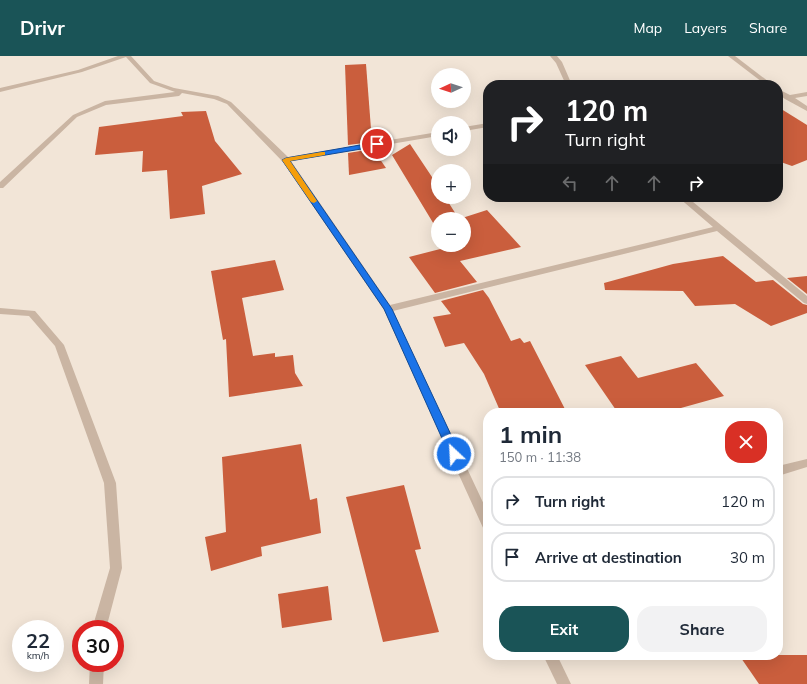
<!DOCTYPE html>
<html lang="en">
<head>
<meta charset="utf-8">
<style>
	:root { --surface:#fff; --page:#f2f2f3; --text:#1f2937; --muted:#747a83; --line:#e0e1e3; --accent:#1a5457 }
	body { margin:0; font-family:Mulish,sans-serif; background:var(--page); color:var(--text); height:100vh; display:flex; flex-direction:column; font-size:15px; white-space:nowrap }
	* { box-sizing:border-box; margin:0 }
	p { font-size:13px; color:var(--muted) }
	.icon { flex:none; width:22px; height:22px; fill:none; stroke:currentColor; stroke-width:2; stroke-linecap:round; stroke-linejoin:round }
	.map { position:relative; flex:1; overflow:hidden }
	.panel { position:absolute; left:483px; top:352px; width:300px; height:252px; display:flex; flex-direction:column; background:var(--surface); border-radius:16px; box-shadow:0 4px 16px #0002 }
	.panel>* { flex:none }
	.top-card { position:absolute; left:483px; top:24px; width:300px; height:122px; border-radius:16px; box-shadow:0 4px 16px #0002; background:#202124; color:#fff; overflow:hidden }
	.needle { width:26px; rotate:267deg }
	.buttons { position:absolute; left:431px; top:12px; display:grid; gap:8px }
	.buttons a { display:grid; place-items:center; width:40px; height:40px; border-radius:50%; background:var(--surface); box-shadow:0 4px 16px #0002; font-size:20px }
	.speed { position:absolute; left:12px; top:564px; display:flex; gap:8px; font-size:20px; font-weight:700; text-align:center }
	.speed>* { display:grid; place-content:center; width:52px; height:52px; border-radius:50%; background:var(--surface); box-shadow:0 4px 16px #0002; line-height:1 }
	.speed small { font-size:10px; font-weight:400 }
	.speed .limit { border:6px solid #d22; background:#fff; color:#111 }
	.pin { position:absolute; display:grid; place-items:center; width:34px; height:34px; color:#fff; margin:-17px; border:2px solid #fff; border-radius:50%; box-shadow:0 1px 4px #0007 }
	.me { position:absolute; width:44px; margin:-22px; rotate:335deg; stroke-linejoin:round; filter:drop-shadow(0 0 3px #0008) }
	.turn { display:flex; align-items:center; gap:14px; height:84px; padding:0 16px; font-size:18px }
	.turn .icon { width:52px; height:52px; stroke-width:2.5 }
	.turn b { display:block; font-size:28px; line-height:34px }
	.lanes { display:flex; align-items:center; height:38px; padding:0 16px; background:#0003; justify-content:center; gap:20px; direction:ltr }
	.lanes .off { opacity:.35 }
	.round { display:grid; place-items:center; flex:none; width:42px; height:42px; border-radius:16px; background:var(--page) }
	.head { display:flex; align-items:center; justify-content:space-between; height:68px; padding:0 16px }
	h1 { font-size:24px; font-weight:700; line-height:30px }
	.primary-button { display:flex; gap:8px; margin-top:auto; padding:8px 16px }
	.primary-button a { flex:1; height:46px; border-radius:16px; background:var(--accent); color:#fff; font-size:16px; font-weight:700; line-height:46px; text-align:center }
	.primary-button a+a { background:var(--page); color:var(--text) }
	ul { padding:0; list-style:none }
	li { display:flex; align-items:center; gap:12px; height:50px; margin:0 8px 6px; padding:0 8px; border:2px solid var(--line); border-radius:16px }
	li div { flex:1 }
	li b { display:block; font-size:15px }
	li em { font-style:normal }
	header { display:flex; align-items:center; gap:24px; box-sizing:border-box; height:56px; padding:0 20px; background:var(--accent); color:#fff }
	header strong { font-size:19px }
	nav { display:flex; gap:22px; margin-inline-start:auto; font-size:14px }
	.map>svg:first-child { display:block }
	.building { fill:#ca5e3d }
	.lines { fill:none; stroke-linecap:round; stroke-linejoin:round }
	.street { fill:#cab5a3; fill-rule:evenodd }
	.route { fill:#1a73e8; stroke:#114b97 }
	.slow { fill:#f59e0b }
</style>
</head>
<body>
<header>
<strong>Drivr</strong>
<nav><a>Map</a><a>Layers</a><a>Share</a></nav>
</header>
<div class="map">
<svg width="807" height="628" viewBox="0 0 807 628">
	<rect width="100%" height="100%" fill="#f2e5d7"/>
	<g class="building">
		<polygon points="366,8 372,86 348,89 345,9"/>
		<polygon points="778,51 807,69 807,104 792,110 778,105"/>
		<polygon points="206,55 215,85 242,118 202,130 205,158 170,163 167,114 142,116 143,95 95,99 99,71 183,60 181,56"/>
		<polygon points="410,88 438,130 438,141 445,141 459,163 487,154 521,191 460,205 477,226 435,237 409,201 448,191 447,189 464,189 464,163 438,163 438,175 392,99"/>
		<polygon points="373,93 386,112 349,119 348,97"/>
		<polygon points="723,200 756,226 773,224 803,248 807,249 807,257 771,270 735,248 695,250 683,235 605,234 604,227 673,208"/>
		<polygon points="275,204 284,234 242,242 253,300 275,297 275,301 293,299 295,317 303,330 229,341 226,283 223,284 211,215"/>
		<polygon points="807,220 807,238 787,222"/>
		<polygon points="483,234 489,242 511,285 520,282 524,287 530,285 567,357 501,357 484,318 464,287 445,291 433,261 451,258 441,245"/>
		<polygon points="621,300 638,322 696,307 724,340 663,357 618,357 585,309"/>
		<polygon points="301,388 310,444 317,442 321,477 261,491 262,500 211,515 205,481 226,476 222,401"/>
		<polygon points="404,429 421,493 415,494 439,576 383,586 346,441"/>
		<polygon points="328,530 332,564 282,572 278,538"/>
		<polygon points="739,599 807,599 807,628 759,628"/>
	</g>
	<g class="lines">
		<g class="street">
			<polygon points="118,0 131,0 154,25 174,32 218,40 231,46 288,101 438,76 438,80 291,105 390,249 713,171 678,141 687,141 807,240 807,248 804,247 717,175 393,255 488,457 488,475 484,474 384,254 283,106 227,48 214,43 182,37 179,40 106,49 77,61 3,132 0,132 0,126 73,59 105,45 175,36 150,27 126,1 82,16 0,36 0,32 78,14"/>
			<polygon points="550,0 557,0 562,6 572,29 566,29 556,7"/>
			<polygon points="728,0 735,0 773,29 766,29"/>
			<polygon points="778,33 790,39 807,36 807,40 795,42 807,50 807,55 785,43 778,38"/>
			<polygon points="488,67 488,71 464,75 464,71"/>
			<polygon points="0,252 35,255 64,289 116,427 122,512 106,573 92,573 110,512 104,427 55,290 29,260 0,258"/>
			<polygon points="807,403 807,411 778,420 778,410"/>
			<polygon points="543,599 557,599 571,628 557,628"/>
			<polygon points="90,607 104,607 103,628 89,628"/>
		</g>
	</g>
	<polygon class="route" points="377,86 380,88 379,90 290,105 392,253 460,398 458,400 451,400 449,398 384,253 282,104 286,102"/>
	<polygon class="slow" points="322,96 325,96 325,99 290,105 317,145 314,147 311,146 282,104 286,102"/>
</svg>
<div class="buttons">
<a><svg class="needle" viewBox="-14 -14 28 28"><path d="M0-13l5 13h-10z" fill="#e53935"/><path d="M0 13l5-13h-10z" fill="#747a83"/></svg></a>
<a><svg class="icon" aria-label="sound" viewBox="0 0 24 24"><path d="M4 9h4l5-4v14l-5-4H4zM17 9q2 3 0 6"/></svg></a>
<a>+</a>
<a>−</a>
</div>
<div class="speed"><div>22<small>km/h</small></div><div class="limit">30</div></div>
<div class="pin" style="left:377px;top:88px;background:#d93025"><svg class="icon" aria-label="arrive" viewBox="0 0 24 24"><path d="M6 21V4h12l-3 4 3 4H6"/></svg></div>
<svg class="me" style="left:454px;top:398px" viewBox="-20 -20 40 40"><circle r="17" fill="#1a73e8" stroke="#fff" stroke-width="3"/><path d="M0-11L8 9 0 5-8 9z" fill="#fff"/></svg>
<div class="top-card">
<div class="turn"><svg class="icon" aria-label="right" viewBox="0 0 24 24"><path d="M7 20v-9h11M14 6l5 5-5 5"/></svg><div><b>120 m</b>Turn right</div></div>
<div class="lanes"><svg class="icon off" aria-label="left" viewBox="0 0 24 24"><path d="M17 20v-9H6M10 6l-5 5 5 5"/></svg><svg class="icon off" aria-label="ahead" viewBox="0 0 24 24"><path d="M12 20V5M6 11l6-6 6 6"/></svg><svg class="icon off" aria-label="ahead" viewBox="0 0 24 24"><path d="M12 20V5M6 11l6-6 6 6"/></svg><svg class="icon" aria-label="right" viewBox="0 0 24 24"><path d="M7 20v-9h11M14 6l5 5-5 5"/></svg></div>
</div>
<section class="panel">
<div class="head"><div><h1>1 min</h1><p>150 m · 11:38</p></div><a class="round" style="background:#d93025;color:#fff"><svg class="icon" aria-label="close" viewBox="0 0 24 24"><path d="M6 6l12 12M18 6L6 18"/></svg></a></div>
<ul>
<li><svg class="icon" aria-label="right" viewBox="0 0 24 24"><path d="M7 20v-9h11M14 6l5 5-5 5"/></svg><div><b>Turn right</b></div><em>120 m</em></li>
<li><svg class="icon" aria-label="arrive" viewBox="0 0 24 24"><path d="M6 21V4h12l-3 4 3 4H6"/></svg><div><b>Arrive at destination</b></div><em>30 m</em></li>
</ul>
<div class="primary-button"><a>Exit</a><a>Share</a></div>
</section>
</div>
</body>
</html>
